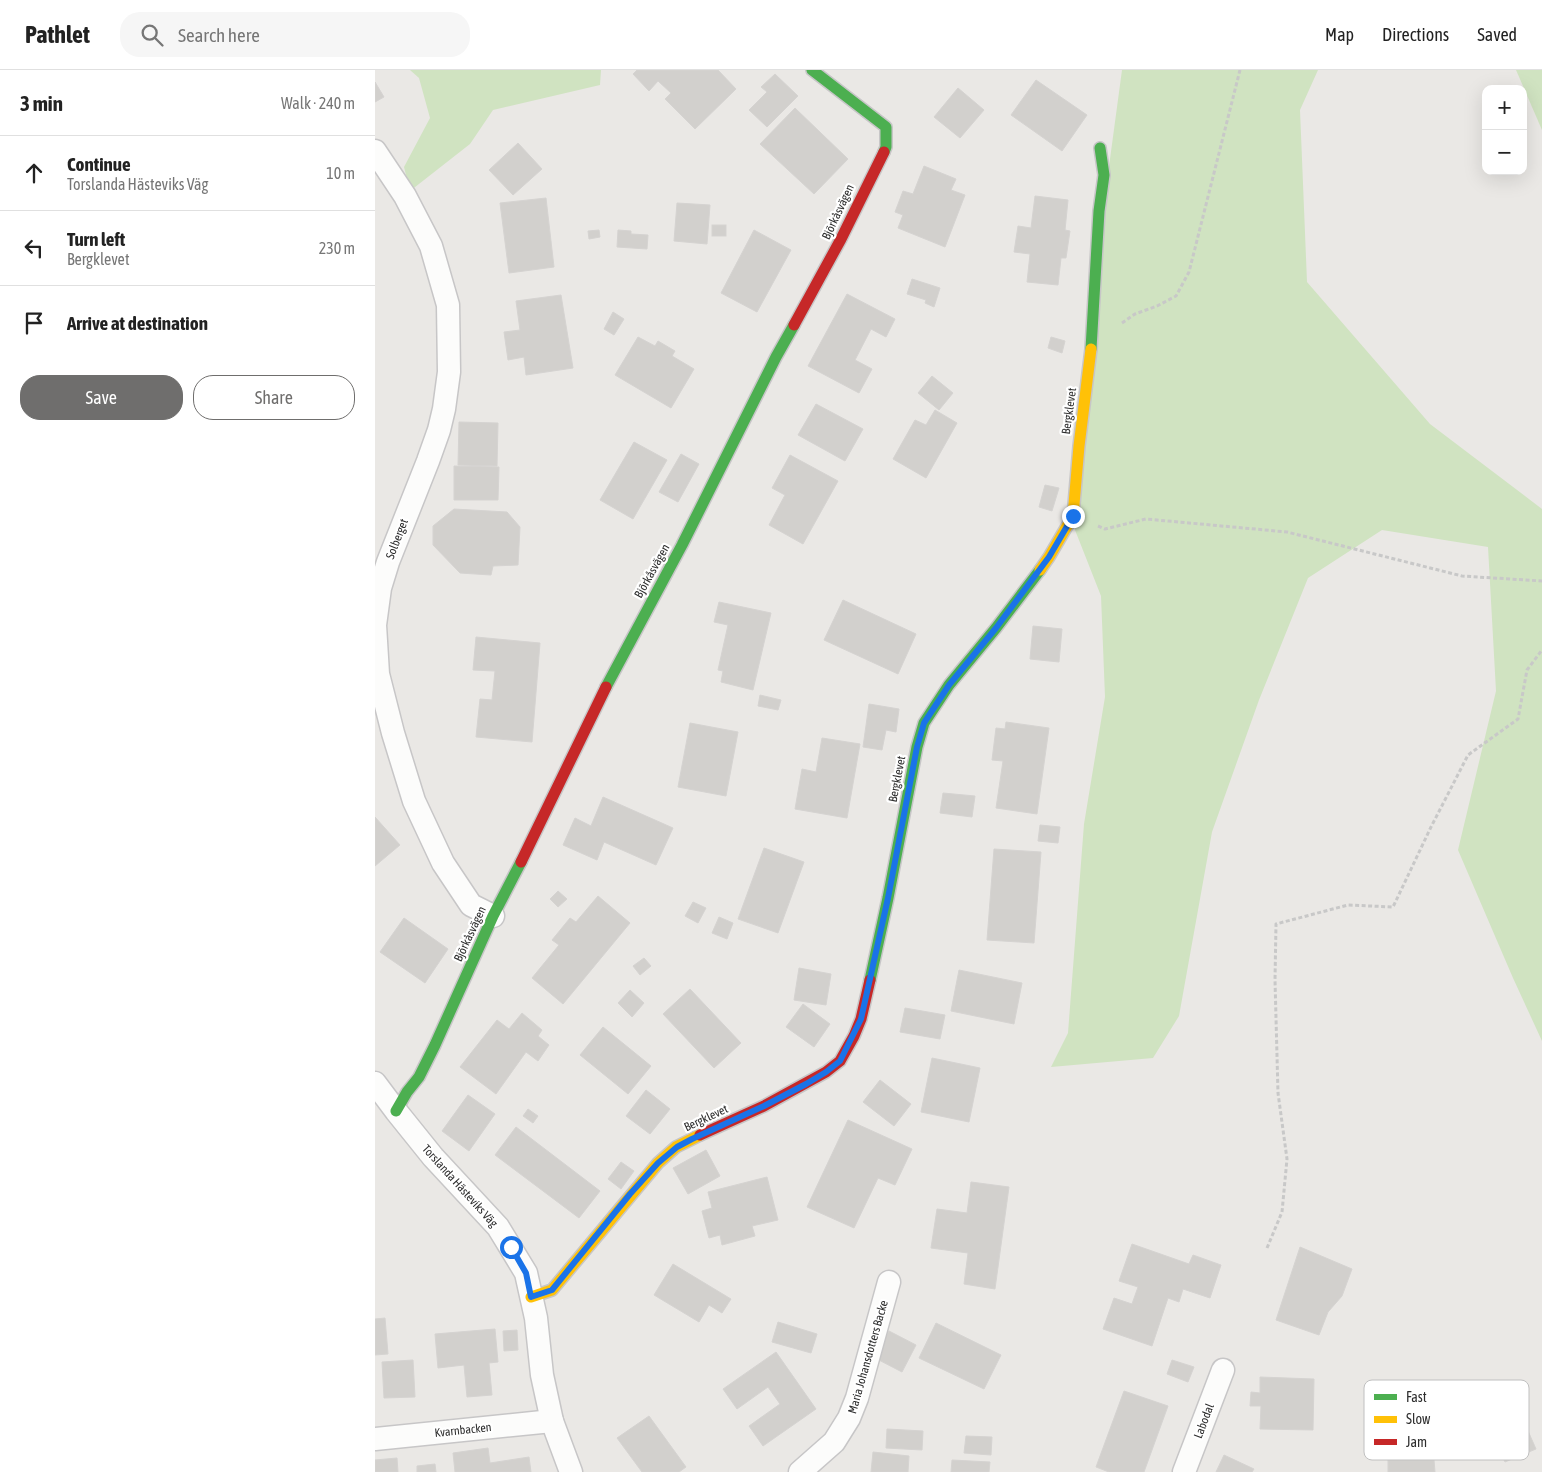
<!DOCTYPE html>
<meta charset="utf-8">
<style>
body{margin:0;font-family:"Asap Condensed",sans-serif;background:#f6f6f6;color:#222}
.controls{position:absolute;right:15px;top:15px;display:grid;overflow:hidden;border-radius:10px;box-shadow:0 5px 20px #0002}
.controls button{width:45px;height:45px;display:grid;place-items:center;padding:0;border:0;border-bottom:1px solid #e0e0e0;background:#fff;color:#222;font:25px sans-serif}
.stop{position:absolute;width:15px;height:15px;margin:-11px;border:4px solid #1a73e8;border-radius:50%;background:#fff}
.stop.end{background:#1a73e8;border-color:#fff;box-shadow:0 1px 5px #0008}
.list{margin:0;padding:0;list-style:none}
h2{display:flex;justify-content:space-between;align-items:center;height:65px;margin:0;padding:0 20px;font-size:21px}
h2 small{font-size:16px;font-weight:400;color:#767676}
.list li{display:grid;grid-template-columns:32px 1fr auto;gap:15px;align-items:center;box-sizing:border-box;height:75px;padding:0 20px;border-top:1px solid #e0e0e0}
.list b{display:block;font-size:19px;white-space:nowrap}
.list p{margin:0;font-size:16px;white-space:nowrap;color:#767676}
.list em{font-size:16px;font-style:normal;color:#767676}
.actions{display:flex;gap:10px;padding:15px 20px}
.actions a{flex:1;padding:11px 0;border:1px solid #6f6e6d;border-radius:20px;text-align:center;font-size:18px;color:#6f6e6d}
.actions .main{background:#6f6e6d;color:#fff}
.icon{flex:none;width:28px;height:28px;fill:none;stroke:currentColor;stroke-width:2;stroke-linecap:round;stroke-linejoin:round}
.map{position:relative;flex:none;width:1167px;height:1402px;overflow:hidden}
header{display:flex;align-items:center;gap:30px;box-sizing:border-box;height:70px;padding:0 25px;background:#fff;border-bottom:1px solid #e0e0e0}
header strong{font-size:24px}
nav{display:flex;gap:28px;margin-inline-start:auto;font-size:18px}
.search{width:350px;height:45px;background:#f6f6f6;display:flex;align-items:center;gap:12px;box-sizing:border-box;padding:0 18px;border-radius:20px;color:#767676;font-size:19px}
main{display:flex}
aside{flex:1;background:#fff}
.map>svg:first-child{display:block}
.green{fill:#d0e3c1}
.building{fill:#d2d0cd;stroke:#d5d3d1}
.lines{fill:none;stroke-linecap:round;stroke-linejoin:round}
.street-casing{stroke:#c7c6c7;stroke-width:25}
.fast-casing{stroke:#c7c6c7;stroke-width:14}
.slow-casing{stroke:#c7c6c7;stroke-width:14}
.jam-casing{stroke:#c7c6c7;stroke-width:14}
.path{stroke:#c8c8c8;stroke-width:3;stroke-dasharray:4 2.5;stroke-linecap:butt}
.street{stroke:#fcfcfb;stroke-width:22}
.fast{stroke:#4caf50;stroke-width:11}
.slow{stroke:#ffc107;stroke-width:11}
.jam{stroke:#c62828;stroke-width:11}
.route{stroke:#1a73e8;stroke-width:6}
.labels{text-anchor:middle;stroke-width:4.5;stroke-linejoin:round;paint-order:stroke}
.street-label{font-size:12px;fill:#2d2d2d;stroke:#fff}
.key{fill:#fff;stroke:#c0c0c0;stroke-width:1}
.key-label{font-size:14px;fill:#2d2d2d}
</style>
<header>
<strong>Pathlet</strong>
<div class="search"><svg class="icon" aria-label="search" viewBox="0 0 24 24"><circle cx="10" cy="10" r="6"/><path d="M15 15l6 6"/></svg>Search here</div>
<nav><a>Map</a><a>Directions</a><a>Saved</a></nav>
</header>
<main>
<aside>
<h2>3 min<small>Walk · 240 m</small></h2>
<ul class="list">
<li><svg class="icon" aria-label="ahead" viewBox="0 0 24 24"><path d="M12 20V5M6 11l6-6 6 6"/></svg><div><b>Continue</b><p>Torslanda Hästeviks Väg</p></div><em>10 m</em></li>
<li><svg class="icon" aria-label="left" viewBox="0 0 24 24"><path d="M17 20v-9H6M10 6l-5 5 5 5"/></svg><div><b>Turn left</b><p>Bergklevet</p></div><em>230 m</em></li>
<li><svg class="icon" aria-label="arrive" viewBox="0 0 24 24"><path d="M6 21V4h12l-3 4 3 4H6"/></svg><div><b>Arrive at destination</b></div></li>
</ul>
<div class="actions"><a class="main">Save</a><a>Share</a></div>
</aside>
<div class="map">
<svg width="1167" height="1402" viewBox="0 0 1167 1402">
<rect width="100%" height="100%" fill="#eae8e5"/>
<!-- green -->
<g class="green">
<polygon points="35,0 226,0 225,15 118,40 95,74 35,121 29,97 55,48 44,8"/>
<polygon points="747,0 943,0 925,40 932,212 1055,354 1167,439 1167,971 1138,908 1083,780 1121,621 1113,477 1007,460 933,508 884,630 837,762 804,946 778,988 676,997 693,963 709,754 730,627 726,526 700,460 730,126"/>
<polygon points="1141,0 1167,0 1167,60"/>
</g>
<!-- building -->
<g class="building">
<polygon points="262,0 343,0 361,19 320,59 290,29 296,23 283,11 274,21 258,4"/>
<polygon points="400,4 423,26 392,57 374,40 392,22 386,17"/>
<polygon points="661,10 712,45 687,81 636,45"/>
<polygon points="0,12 9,27 0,32"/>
<polygon points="583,18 609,40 585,68 559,47"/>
<polygon points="420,38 473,89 439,124 385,74"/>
<polygon points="143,73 167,99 138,125 114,100"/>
<polygon points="549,96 581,109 576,120 590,125 570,177 523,158 528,145 520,142 528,121 538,124"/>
<polygon points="660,126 693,130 690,160 695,161 691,188 686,188 683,215 652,212 655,184 639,182 643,156 656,158"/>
<polygon points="171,128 179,197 134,203 125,133"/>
<polygon points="302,133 335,135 332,174 299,171"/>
<rect x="337" y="155" width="14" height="11"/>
<polygon points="224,160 225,167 214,169 213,161"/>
<polygon points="243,160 256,161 256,164 273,165 272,179 242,177"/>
<polygon points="379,160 416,180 382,242 346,223"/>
<polygon points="537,209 565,218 559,237 550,233 551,230 532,224"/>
<polygon points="472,224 520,249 511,267 496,259 480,290 497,299 484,323 433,296"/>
<polygon points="186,225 198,298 151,305 149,287 133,290 129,262 145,260 141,231"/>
<polygon points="238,242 249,249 239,265 229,259"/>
<polygon points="263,267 280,276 283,271 300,281 297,286 319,299 296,338 240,305"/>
<polygon points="676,267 690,271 687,283 673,278"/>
<polygon points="557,306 578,323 564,340 543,323"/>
<polygon points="441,334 488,359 470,391 423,365"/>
<polygon points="560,340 582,353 551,408 518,389 540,350 551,355"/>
<polygon points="84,352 123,353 122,396 83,395"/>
<polygon points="259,372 292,390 258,449 225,430"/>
<polygon points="306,384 324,394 303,432 284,422"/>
<polygon points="415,385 463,411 428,474 394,455 410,425 397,418"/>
<polygon points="79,396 124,397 123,430 79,430"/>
<polygon points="670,415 684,418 677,441 664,437"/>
<polygon points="79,439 132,442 145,457 143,495 118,496 116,505 85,503 58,475 58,456"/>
<polygon points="468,530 541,564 523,604 449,570"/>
<polygon points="344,532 396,543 378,620 346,612 348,601 343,600 353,555 339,552"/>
<polygon points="658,556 687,559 684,592 655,589"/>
<polygon points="101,567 165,573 157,672 101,667 105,629 117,630 120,601 98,600"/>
<polygon points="385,625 406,630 403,640 383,636"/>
<polygon points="494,634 524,639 521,662 511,660 507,680 488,677"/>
<polygon points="631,652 674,658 662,744 621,738 628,691 617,690 621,658 630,659"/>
<polygon points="315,653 363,662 351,726 303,717"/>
<polygon points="447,668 485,674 472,748 420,739 427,699 441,702"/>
<polygon points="568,723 600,726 597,747 565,743"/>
<polygon points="228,727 298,758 281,795 229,772 222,790 188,775 200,748 216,756"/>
<polygon points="0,747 25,775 0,796"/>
<polygon points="665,755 685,757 683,773 663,771"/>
<polygon points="389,778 429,792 403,863 363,849"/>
<polygon points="619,779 666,782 659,873 612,870"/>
<polygon points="183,821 192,829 183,837 175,829"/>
<polygon points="223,826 255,853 188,934 157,908 184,875 177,870 195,848 201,852"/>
<polygon points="318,832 331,838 323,853 310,846"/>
<polygon points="344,847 358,853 352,869 337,863"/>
<polygon points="29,848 73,879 50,913 5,882"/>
<polygon points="269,888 276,896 265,905 258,896"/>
<polygon points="424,898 456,904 451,935 419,930"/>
<polygon points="584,900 647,913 639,954 576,941"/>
<polygon points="315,919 366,973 339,998 288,944"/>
<polygon points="255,920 269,933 257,947 243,933"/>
<polygon points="428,934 455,954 439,977 411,957"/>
<polygon points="530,938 570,945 565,969 525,962"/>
<polygon points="147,943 167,960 163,966 174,975 163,991 151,982 121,1024 85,997 122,950 134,959"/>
<polygon points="228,957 276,996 253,1024 205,985"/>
<polygon points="557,988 605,998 594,1052 546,1042"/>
<polygon points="505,1010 536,1034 519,1056 488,1032"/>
<polygon points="271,1020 295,1039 275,1064 251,1046"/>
<polygon points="93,1025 120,1044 94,1081 67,1061"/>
<polygon points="153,1039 163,1046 158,1053 148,1046"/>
<polygon points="473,1050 537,1079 520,1115 503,1108 479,1158 432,1137"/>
<polygon points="141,1057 225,1121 204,1148 120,1085"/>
<polygon points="331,1080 345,1106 313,1124 298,1098"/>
<polygon points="246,1092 259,1101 246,1119 233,1109"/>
<polygon points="392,1107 403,1150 377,1156 380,1166 347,1175 345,1165 334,1168 327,1141 337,1138 333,1122"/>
<polygon points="596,1112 634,1117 620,1219 589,1214 593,1183 556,1178 562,1139 592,1143"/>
<polygon points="757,1174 814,1194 818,1185 846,1195 835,1228 808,1219 804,1232 793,1228 777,1276 728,1259 739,1228 757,1234 763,1217 744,1211"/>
<polygon points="925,1177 977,1199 967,1226 953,1242 944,1265 901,1250"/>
<polygon points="298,1194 356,1229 347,1243 334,1235 324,1252 279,1225"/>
<polygon points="10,1248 13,1284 0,1285 0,1249"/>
<polygon points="403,1252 442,1264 436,1283 397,1272"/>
<polygon points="561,1253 626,1285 609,1319 544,1288"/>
<polygon points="120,1259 123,1292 114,1293 117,1325 92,1327 89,1295 63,1298 60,1264"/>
<polygon points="142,1260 143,1280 129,1281 128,1261"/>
<polygon points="514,1261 541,1275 527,1302 500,1288"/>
<polygon points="401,1282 441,1339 388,1376 374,1356 405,1334 393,1317 362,1339 348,1319"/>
<polygon points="38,1290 40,1327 9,1328 7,1292"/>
<polygon points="797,1290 819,1297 813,1312 792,1304"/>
<polygon points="885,1307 939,1309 938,1360 885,1359 886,1336 875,1336 876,1322 885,1323"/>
<polygon points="749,1321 793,1336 769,1402 734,1402 721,1397"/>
<polygon points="1138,1327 1161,1379 1130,1392 1119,1369 1114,1371 1102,1343"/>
<polygon points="274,1346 311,1397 304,1402 267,1402 242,1368"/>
<polygon points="512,1359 548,1361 547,1380 511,1378"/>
<polygon points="591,1366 617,1367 616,1385 589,1383"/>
<polygon points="113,1378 115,1393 154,1387 156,1402 80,1402 78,1383"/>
<polygon points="498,1382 534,1386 533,1402 496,1402"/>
<polygon points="849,1385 879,1399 877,1402 841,1402"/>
<polygon points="22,1388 23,1402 0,1402 0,1390"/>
<polygon points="577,1390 615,1392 614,1402 576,1402"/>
<polygon points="1013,1390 1059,1390 1060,1402 1013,1402"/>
<polygon points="60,1394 61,1402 42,1402 42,1396"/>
</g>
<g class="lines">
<defs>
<g id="street">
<polyline points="0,81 30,126 56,176 73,235 74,302 69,339 64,360 53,391 13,492 5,518 0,555 3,604 18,663 39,731 68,793 96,835 118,846"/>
<polyline points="0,1013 21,1041 58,1087 123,1157 151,1203 161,1248 167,1305 177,1351 196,1402"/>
<polyline points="0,1369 177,1351"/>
<polyline points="425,1402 459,1372 474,1348 482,1328 514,1212"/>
<polyline points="809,1402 848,1300"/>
</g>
<g id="fast">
<polyline points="437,0 511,57 511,77 509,82"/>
<polyline points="716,279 724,141 729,105 725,78"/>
<polyline points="231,617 307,475 401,287 419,255"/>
<polyline points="495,910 513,828 542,677 549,653 574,615 621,558 665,500"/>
<polyline points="21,1041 32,1022 44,1007 60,975 118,846 146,792"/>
</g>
<g id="slow">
<polyline points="665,500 674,487 698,446 704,376 716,279"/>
<polyline points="156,1227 177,1220 283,1093 301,1077 325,1065"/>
</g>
<g id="jam">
<polyline points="419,255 466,169 509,82"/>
<polyline points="146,792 231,617"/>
<polyline points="325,1065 389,1036 451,1002 465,991 479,966 486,949 495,910"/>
</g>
</defs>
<!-- street casing -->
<use href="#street" class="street-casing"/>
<!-- fast casing -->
<use href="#fast" class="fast-casing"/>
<!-- slow casing -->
<use href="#slow" class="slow-casing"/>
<!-- jam casing -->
<use href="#jam" class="jam-casing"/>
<!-- path -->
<g class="path">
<polyline points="747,253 760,244 782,236 801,226 814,202 865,0"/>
<polyline points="723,456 730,459 771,449 912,462 1087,506 1167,511"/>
<polyline points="892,1178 907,1142 912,1089 903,1023 900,910 901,854 973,835 1018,837 1056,757 1093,685 1143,649 1152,600 1167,580"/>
</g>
<!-- street -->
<use href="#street" class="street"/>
<!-- fast -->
<use href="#fast" class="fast"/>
<!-- slow -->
<use href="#slow" class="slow"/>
<!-- jam -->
<use href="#jam" class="jam"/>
</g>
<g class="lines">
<!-- route -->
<polyline class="route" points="136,1177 151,1203 156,1227 177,1220 255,1124 283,1093 302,1077 317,1069 389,1036 431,1014 451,1002 465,991 486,949 513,828 542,677 549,653 574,615 621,558 674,487 698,446"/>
</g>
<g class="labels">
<!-- street labels -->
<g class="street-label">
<text transform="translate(463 142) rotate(-65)" y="4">Björkåsvägen</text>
<text transform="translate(694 341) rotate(-82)" y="4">Bergklevet</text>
<text transform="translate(22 469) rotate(-69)" y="4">Solberget</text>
<text transform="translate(277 501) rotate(-61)" y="4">Björkåsvägen</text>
<text transform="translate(522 709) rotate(-79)" y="4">Bergklevet</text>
<text transform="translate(95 864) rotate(-65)" y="4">Björkåsvägen</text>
<text transform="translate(331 1048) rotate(-25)" y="4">Bergklevet</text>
<text transform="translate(85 1116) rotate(48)" y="4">Torslanda Hästeviks Väg</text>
<text transform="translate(493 1287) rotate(-74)" y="4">Maria Johansdotters Backe</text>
<text transform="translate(829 1351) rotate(-69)" y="4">Labodal</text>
<text transform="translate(88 1360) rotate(-6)" y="4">Kvarnbacken</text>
</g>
</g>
<!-- legend -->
<rect x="989" y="1310" width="165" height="80" rx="8" class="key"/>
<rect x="999" y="1324" width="23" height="6" fill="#4caf50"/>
<rect x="999" y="1346" width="23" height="7" fill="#ffc107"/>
<rect x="999" y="1369" width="23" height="6" fill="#c62828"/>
<g class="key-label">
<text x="1031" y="1332">Fast</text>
<text x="1031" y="1354">Slow</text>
<text x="1031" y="1377">Jam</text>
</g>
</svg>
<div class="controls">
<button>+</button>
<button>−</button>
</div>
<div class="stop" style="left:136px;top:1177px"></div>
<div class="stop end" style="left:698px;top:446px"></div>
</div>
</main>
